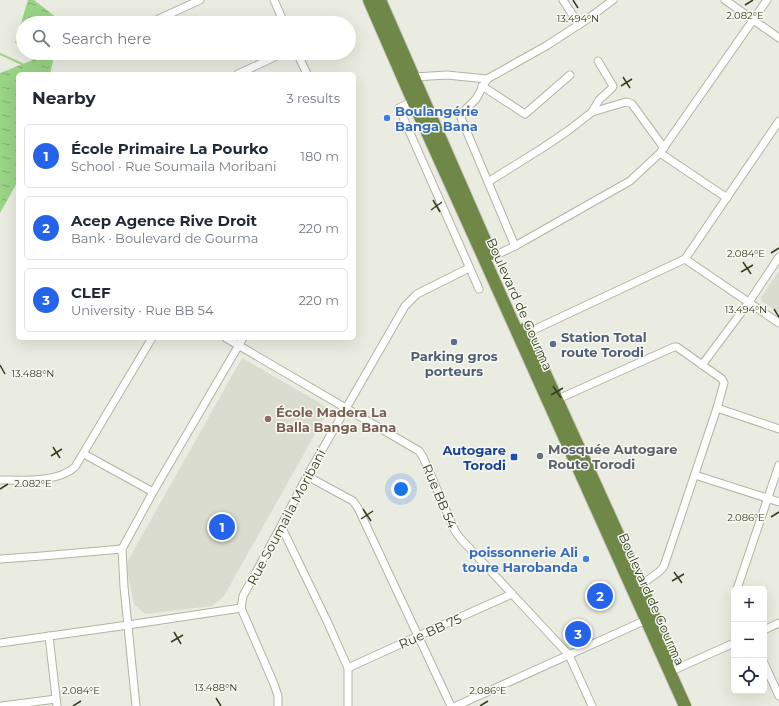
<!DOCTYPE html>
<meta charset="utf-8">
<style>
body{margin:0;font-family:Montserrat,sans-serif;background:#f2f2f3;color:#1f2937}
.controls{position:absolute;right:12px;bottom:12px;display:grid;overflow:hidden;border-radius:6px;box-shadow:0 4px 16px #0002}
.controls button{width:36px;height:36px;display:grid;place-items:center;padding:0;border:0;border-bottom:1px solid #e0e1e3;background:#fff;color:#1f2937;font:20px sans-serif}
.you{position:absolute;left:401px;top:489px;width:14px;height:14px;margin:-10px;border:3px solid #fff;border-radius:50%;background:#1a73e8;box-shadow:0 0 0 6px #1a73e833}
.badge{display:grid;place-items:center;width:26px;height:26px;border-radius:50%;background:#2563eb;color:#fff;font-size:13px;font-weight:700}
.pin{position:absolute;translate:-50% -50%;border:2px solid #fff;box-shadow:0 1px 4px #0006}
.list{margin:0;padding:0;list-style:none}
h2{display:flex;justify-content:space-between;align-items:center;height:52px;margin:0;padding:0 16px;font-size:17px}
h2 small{font-size:13px;font-weight:400;color:#747a83}
.list li{display:grid;grid-template-columns:26px 1fr auto;gap:12px;align-items:center;box-sizing:border-box;height:64px;margin:0 8px 8px;padding:0 8px;border:1px solid #e0e1e3;border-radius:6px}
.list b{display:block;font-size:15px;white-space:nowrap}
.list p{margin:0;font-size:13px;white-space:nowrap;color:#747a83}
.list em{font-size:13px;font-style:normal;color:#747a83}
.icon{flex:none;width:22px;height:22px;fill:none;stroke:currentColor;stroke-width:2;stroke-linecap:round;stroke-linejoin:round}
.map{position:relative;flex:none;width:779px;height:706px;overflow:hidden}
.search{position:absolute;background:#fff;box-shadow:0 4px 16px #0002;left:16px;top:16px;width:340px;height:44px;display:flex;align-items:center;gap:10px;box-sizing:border-box;padding:0 14px;border-radius:22px;color:#747a83;font-size:15px}
.panel{position:absolute;background:#fff;box-shadow:0 4px 16px #0002;left:16px;top:72px;width:340px;height:268px;border-radius:6px}
.map>svg:first-child{display:block}
.built{fill:#dadccf}
.water{fill:url(#water-ripples)}
.lines{fill:none;stroke-linecap:round;stroke-linejoin:round}
.stream{stroke:#9ad486;stroke-width:2}
.minor-casing{stroke:#b0b4a3;stroke-width:9}
.trunk-casing{stroke:#c6c9c1;stroke-width:14}
.minor{stroke:#fff;stroke-width:7}
.trunk{stroke:#708847;stroke-width:12}
.ticks{fill:none;stroke:#343e20;stroke-width:1.5}
.shop-dot{fill:#3f7fe0;stroke:#f8f9f2;stroke-width:1.5}
.service-dot{fill:#5c6f8a;stroke:#f8f9f2;stroke-width:1.5}
.education-dot{fill:#8d6e63;stroke:#f8f9f2;stroke-width:1.5}
.worship-dot{fill:#6b7280;stroke:#f8f9f2;stroke-width:1.5}
.transit-dot{fill:#1a4fb4;stroke:#f8f9f2;stroke-width:1.5}
.labels{text-anchor:middle;stroke-width:3;stroke-linejoin:round;paint-order:stroke}
.shop-label{font-size:13px;font-weight:bold;fill:#366cbe;stroke:#f8f9f2;text-anchor:start}
.street-label{font-size:13px;fill:#343e20;stroke:#f8f9f2}
.service-label{font-size:13px;font-weight:bold;fill:#4e5e75;stroke:#f8f9f2;text-anchor:start}
.education-label{font-size:13px;font-weight:bold;fill:#785e54;stroke:#f8f9f2;text-anchor:start}
.worship-label{font-size:13px;font-weight:bold;fill:#5b616d;stroke:#f8f9f2;text-anchor:start}
.transit-label{font-size:13px;font-weight:bold;fill:#164399;stroke:#f8f9f2;text-anchor:end}
.ticks-label{font-size:10px;text-anchor:middle;fill:#343e20;stroke:#f8f9f2;stroke-width:3;stroke-linejoin:round;paint-order:stroke}
</style>
<div class="map">
<svg width="779" height="706" viewBox="0 0 779 706">
<defs>
<pattern id="water-ripples" width="26" height="14" patternUnits="userSpaceOnUse"><rect width="26" height="14" fill="#9ad486"/><path d="M2 4q2-2 4 0t4 0M15 11q2-2 4 0t4 0" fill="none" stroke="#7ead6d"/></pattern>
</defs>
<rect width="100%" height="100%" fill="#ebece1"/>
<!-- built -->
<g class="built">
<polygon points="779,271 779,313 762,301 761,297"/>
<polygon points="242,358 325,406 328,411 224,596 212,606 145,614 134,604 126,564"/>
</g>
<!-- water -->
<g class="water">
<polygon points="28,0 34,0 61,21 61,23 23,23 23,45 15,43"/>
<polygon points="30,53 55,53 50,74 18,74 18,181 0,213 0,73 33,60"/>
</g>
<g class="lines">
<!-- stream -->
<polyline class="stream" points="0,54 22,64"/>
<defs>
<g id="minor">
<polyline points="274,0 284,23"/>
<polyline points="563,0 579,25"/>
<polyline points="725,0 779,38"/>
<polyline points="150,23 200,0"/>
<polyline points="297,53 307,74"/>
<polyline points="238,74 283,53"/>
<polyline points="414,77 447,75 487,79"/>
<polyline points="482,86 525,114 570,75"/>
<polyline points="413,101 399,108 479,289"/>
<polyline points="592,112 599,100 612,88 613,86 598,61"/>
<polyline points="660,153 727,198"/>
<polyline points="488,182 544,147 569,130 592,112 626,102 630,103 632,104 664,148"/>
<polyline points="515,246 461,118 461,115 463,112 476,99 487,79 546,46 586,20 613,0"/>
<polyline points="492,257 515,246 630,181 660,153 767,0"/>
<polyline points="685,259 779,323"/>
<polyline points="527,333 685,259 779,121"/>
<polyline points="226,338 419,451 423,457 455,531 460,538 569,655 592,706"/>
<polyline points="702,365 749,302 779,257"/>
<polyline points="558,399 674,347 677,347 722,379 724,383 717,408 664,566 660,571 641,585"/>
<polyline points="717,408 779,429"/>
<polyline points="84,454 153,492"/>
<polyline points="695,475 779,502"/>
<polyline points="307,476 353,501 358,508 451,706"/>
<path d="M0,480C23,480 57,483 75,467L152,338"/>
<polyline points="281,526 327,621 348,668 348,706"/>
<polyline points="0,559 42,556 122,549"/>
<polyline points="737,589 779,465"/>
<polyline points="241,608 243,596 281,526 307,476 405,306 417,294 469,268"/>
<polyline points="241,608 274,684 278,696 278,706"/>
<polyline points="764,630 779,623"/>
<polyline points="49,636 57,706"/>
<polyline points="0,643 128,625 241,608"/>
<polyline points="764,663 779,696"/>
<polyline points="348,668 418,636 512,594"/>
<polyline points="676,669 734,643"/>
<polyline points="2,706 56,699"/>
<polyline points="136,706 124,587 122,549 153,492 243,338"/>
<polyline points="456,706 646,620"/>
</g>
<g id="trunk">
<polyline points="369,0 413,101 492,276 685,706"/>
<polyline points="380,0 491,254"/>
<polyline points="525,329 641,585 671,657"/>
</g>
</defs>
<!-- minor casing -->
<use href="#minor" class="minor-casing"/>
<!-- trunk casing -->
<use href="#trunk" class="trunk-casing"/>
<!-- minor -->
<use href="#minor" class="minor"/>
<!-- trunk -->
<use href="#trunk" class="trunk"/>
</g>
<!-- ticks -->
<path class="ticks" d="M573,0L578,8M745,5L753,0M623,77L630,88M621,86L632,79M433,200L440,212M431,210L442,202M771,253L779,248M743,262L751,274M741,272L753,265M774,309L779,317M0,365L5,374M553,386L561,398M551,395L563,388M53,447L60,458M51,456L62,449M0,489L8,484M363,509L371,521M771,517L779,512M361,519L373,511M674,572L682,583M672,581L684,574M174,632L181,644M171,642L183,635M216,698L221,706M73,706L81,701M480,706L488,701"/>
<!-- markers -->
<g class="shop-dot">
<circle cx="387" cy="118" r="4"/>
<circle cx="586" cy="559" r="4"/>
</g>
<g class="service-dot">
<circle cx="454" cy="342" r="4"/>
<circle cx="553" cy="344" r="4"/>
</g>
<circle class="education-dot" cx="268" cy="419" r="4"/>
<circle class="worship-dot" cx="540" cy="456" r="4"/>
<rect class="transit-dot" x="510" y="453" width="8" height="8" rx="2"/>
<g class="labels">
<!-- shop labels -->
<g class="shop-label">
<text x="395" y="116">Boulangérie<tspan x="395" dy="15">Banga Bana</tspan></text>
<text x="578" y="557" text-anchor="end">poissonnerie Ali<tspan x="578" dy="15">toure Harobanda</tspan></text>
</g>
<!-- street labels -->
<g class="street-label">
<text transform="translate(520 304) rotate(66)" y="5">Boulevard de Gourma</text>
<text transform="translate(440 496) rotate(67)" y="5">Rue BB 54</text>
<text transform="translate(286 517) rotate(-62)" y="5">Rue Soumaila Moribani</text>
<text transform="translate(652 599) rotate(66)" y="5">Boulevard de Gourma</text>
<text transform="translate(430 631) rotate(-24)" y="5">Rue BB 75</text>
</g>
<!-- service labels -->
<g class="service-label">
<text x="561" y="342">Station Total<tspan x="561" dy="15">route Torodi</tspan></text>
<text x="454" y="361" text-anchor="middle">Parking gros<tspan x="454" dy="15">porteurs</tspan></text>
</g>
<!-- education labels -->
<g class="education-label">
<text x="276" y="417">École Madera La<tspan x="276" dy="15">Balla Banga Bana</tspan></text>
</g>
<!-- worship labels -->
<g class="worship-label">
<text x="548" y="454">Mosquée Autogare<tspan x="548" dy="15">Route Torodi</tspan></text>
</g>
<!-- transit labels -->
<g class="transit-label">
<text x="506" y="455">Autogare<tspan x="506" dy="15">Torodi</tspan></text>
</g>
</g>
<g class="ticks-label">
<text x="745" y="19">2.082°E</text>
<text x="578" y="22">13.494°N</text>
<text x="746" y="257">2.084°E</text>
<text x="746" y="313">13.494°N</text>
<text x="33" y="377">13.488°N</text>
<text x="33" y="487">2.082°E</text>
<text x="746" y="521">2.086°E</text>
<text x="216" y="691">13.488°N</text>
<text x="81" y="694">2.084°E</text>
<text x="488" y="694">2.086°E</text>
</g>
</svg>
<div class="controls">
<button>+</button>
<button>−</button>
<button><svg class="icon" aria-label="locate" viewBox="0 0 24 24"><circle cx="12" cy="12" r="6"/><path d="M12 2v4M12 18v4M2 12h4M18 12h4"/></svg></button>
</div>
<div class="you"></div>
<div class="pin badge" style="left:222px;top:527px">1</div>
<div class="pin badge" style="left:600px;top:596px">2</div>
<div class="pin badge" style="left:578px;top:634px">3</div>
<div class="search"><svg class="icon" aria-label="search" viewBox="0 0 24 24"><circle cx="10" cy="10" r="6"/><path d="M15 15l6 6"/></svg>Search here</div>
<section class="panel">
<h2>Nearby<small>3 results</small></h2>
<ul class="list">
<li><span class="badge">1</span><div><b>École Primaire La Pourko</b><p>School · Rue Soumaila Moribani</p></div><em>180 m</em></li>
<li><span class="badge">2</span><div><b>Acep Agence Rive Droit</b><p>Bank · Boulevard de Gourma</p></div><em>220 m</em></li>
<li><span class="badge">3</span><div><b>CLEF</b><p>University · Rue BB 54</p></div><em>220 m</em></li>
</ul>
</section>
</div>
